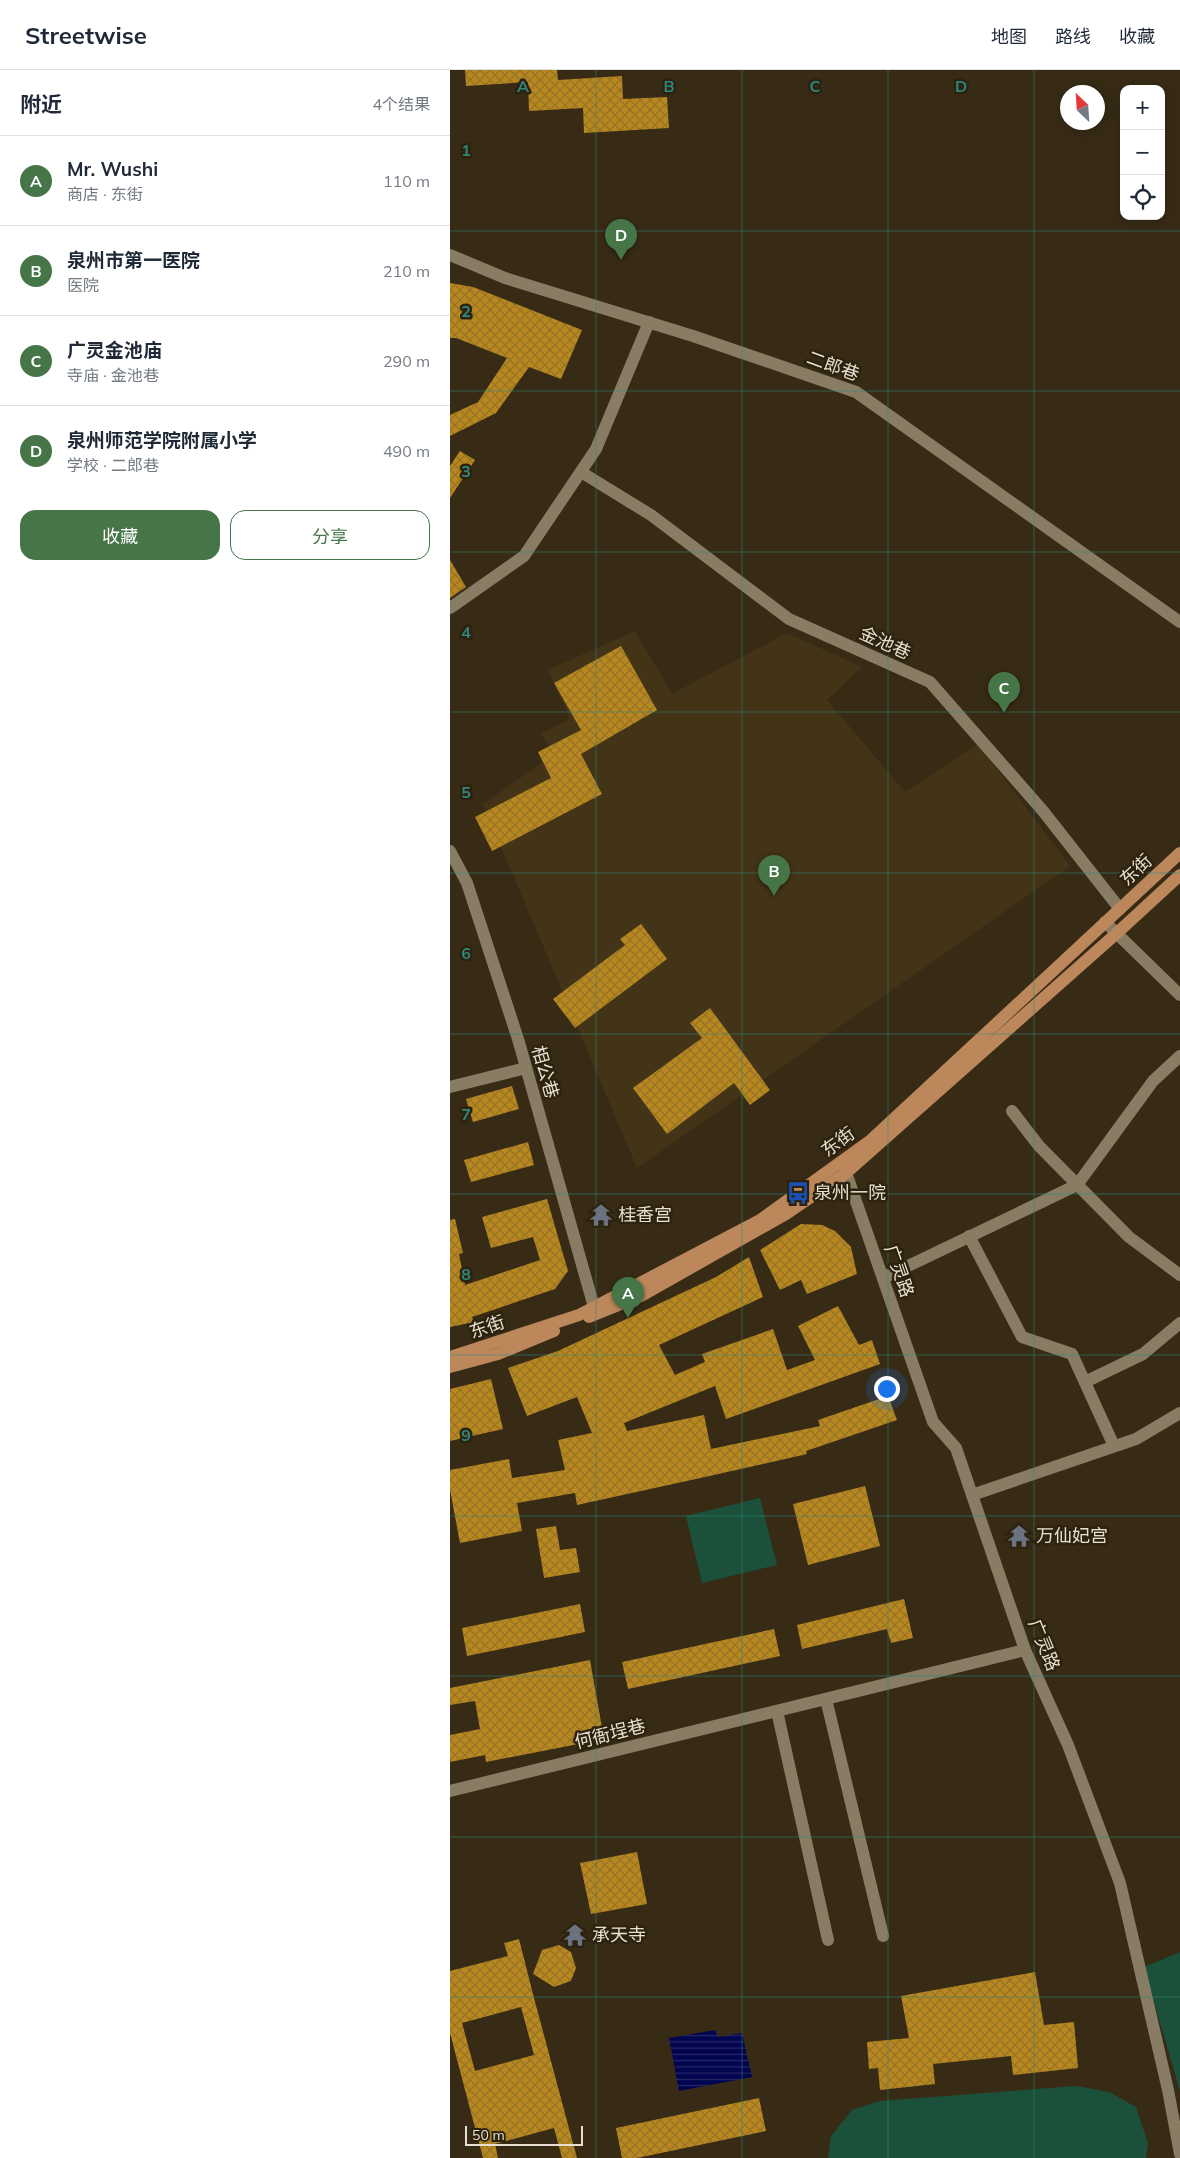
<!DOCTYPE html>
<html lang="zh">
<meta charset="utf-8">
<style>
body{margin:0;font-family:Mulish,"Noto Sans SC",sans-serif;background:#f6f6f7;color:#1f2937}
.controls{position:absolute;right:15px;top:15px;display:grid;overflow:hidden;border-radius:10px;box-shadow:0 2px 12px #0003}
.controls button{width:45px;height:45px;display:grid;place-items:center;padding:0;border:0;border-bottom:1px solid #e0e1e3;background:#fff;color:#1f2937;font:25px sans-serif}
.compass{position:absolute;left:610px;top:15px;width:45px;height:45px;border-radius:50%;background:#fff;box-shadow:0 2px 12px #0003;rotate:335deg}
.scale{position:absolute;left:15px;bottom:12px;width:118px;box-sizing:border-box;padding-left:5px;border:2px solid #e6dfd2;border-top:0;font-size:14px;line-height:18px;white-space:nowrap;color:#e6dfd2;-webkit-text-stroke:4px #2d220d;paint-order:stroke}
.you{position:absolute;left:436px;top:1318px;width:18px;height:18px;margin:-12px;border:4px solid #fff;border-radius:50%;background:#1a73e8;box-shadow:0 0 0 8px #1a73e833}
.badge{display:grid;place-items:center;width:32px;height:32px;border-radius:50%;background:#467547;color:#fff;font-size:16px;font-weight:700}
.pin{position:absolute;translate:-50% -41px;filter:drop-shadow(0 1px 2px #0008)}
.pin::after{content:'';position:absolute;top:26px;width:18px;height:15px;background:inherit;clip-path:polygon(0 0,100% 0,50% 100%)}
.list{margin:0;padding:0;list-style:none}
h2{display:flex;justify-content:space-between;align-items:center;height:65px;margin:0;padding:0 20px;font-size:21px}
h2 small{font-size:16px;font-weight:400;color:#747a83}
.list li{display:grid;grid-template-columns:32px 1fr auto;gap:15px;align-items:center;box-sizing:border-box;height:90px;padding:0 20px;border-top:1px solid #e0e1e3}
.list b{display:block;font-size:19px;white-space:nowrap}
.list p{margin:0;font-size:16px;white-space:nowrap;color:#747a83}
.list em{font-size:16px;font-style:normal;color:#747a83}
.actions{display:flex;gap:10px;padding:15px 20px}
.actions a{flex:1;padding:11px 0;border:1px solid #467547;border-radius:15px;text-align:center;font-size:18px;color:#467547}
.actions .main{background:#467547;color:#fff}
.icon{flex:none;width:28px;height:28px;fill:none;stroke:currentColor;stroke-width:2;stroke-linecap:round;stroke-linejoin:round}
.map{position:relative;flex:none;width:730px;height:2088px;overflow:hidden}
header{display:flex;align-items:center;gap:30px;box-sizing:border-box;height:70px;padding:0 25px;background:#fff;border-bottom:1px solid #e0e1e3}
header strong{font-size:24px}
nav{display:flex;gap:28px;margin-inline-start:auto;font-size:18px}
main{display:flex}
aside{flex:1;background:#fff}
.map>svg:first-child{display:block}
.built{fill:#433418}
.park{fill:#1b513b}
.water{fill:url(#water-rules)}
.building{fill:url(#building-cross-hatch);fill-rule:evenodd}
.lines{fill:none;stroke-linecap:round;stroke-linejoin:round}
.minor{stroke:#897c65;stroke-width:12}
.major{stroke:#bc875b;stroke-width:12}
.grid{fill:none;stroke:#2f867d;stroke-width:1;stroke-opacity:0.55}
.labels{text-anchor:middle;stroke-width:5;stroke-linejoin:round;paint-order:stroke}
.street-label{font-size:18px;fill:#e6dfd2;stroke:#2d220d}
.poi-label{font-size:18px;fill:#e6dfd2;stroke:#2d220d;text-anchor:start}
.grid-label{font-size:16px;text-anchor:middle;font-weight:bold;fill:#2f867d;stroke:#2d220d;stroke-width:5;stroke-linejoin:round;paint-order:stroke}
</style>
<header>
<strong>Streetwise</strong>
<nav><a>地图</a><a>路线</a><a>收藏</a></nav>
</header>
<main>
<aside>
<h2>附近<small>4个结果</small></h2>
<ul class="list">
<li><span class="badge">A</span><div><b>Mr. Wushi</b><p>商店 · 东街</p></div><em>110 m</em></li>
<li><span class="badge">B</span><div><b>泉州市第一医院</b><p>医院</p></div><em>210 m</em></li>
<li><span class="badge">C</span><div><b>广灵金池庙</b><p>寺庙 · 金池巷</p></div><em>290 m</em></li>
<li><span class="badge">D</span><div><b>泉州师范学院附属小学</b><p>学校 · 二郎巷</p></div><em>490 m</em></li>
</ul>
<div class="actions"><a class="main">收藏</a><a>分享</a></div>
</aside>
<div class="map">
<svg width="730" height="2088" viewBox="0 0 730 2088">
<defs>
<pattern id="water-rules" width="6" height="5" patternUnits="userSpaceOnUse" patternTransform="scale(1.25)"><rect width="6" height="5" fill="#01044e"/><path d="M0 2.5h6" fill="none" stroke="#262867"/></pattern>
<pattern id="building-cross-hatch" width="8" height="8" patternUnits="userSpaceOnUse" patternTransform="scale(1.25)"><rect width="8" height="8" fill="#b8881e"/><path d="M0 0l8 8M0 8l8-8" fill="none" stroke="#967328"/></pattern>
</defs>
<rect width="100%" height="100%" fill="#372b16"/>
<!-- built -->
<polygon class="built" points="185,561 222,624 337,563 412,597 377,630 455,722 528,674 620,796 187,1098 33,734 103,685 91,663 120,649 98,600"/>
<!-- park -->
<g class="park">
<polygon points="310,1428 327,1495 252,1513 236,1446"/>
<polygon points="730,1882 730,2021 694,1897"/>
<polygon points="626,2016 659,2022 686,2037 698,2073 696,2088 378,2088 381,2066 402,2040 430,2031"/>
</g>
<!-- water -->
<polygon class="water" points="265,1960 268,1967 292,1963 302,2007 229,2021 219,1968"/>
<!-- building -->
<g class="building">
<polygon points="15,0 107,0 108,10 172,6 173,29 217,27 219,58 134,63 133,38 79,41 78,12 16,16"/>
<polygon points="0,213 23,217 132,260 111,309 79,297 46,343 0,366 0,345 28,332 57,288 6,268 0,268"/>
<polygon points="10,381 25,390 0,428 0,396"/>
<polygon points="0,490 16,517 0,528"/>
<polygon points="171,576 207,640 131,684 152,724 42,781 25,747 101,708 88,682 131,660 104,613"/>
<polygon points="191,854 217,889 125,958 103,929 175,875 170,869"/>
<polygon points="260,938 320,1020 300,1035 284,1013 217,1064 183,1018 252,968 240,953"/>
<polygon points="62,1016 69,1039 23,1052 16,1029"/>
<polygon points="78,1072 84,1095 21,1112 14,1090"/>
<polygon points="97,1129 118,1201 105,1219 22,1247 24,1252 0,1257 0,1150 5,1149 13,1183 9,1184 15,1215 90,1190 83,1167 41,1178 32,1147"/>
<polygon points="351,1154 372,1155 385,1161 401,1177 407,1204 357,1224 351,1210 330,1220 310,1180"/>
<polygon points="299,1187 313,1227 209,1275 225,1305 255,1292 252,1284 323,1259 337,1300 365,1290 348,1256 388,1236 409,1275 422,1270 430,1294 276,1349 265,1316 174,1353 177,1361 254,1345 261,1379 370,1356 368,1350 438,1326 447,1350 356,1381 357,1384 255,1407 127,1435 125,1423 67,1433 72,1461 10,1473 0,1420 0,1400 59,1389 62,1408 115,1400 108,1370 142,1363 127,1327 77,1346 58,1298 108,1281 266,1207"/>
<polygon points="41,1309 53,1359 0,1371 0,1319"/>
<polygon points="415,1416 430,1476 358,1495 343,1434"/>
<polygon points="106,1456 110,1480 126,1478 130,1502 94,1508 86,1459"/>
<polygon points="454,1529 463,1568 441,1573 437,1559 352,1579 347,1555"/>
<polygon points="130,1534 135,1562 17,1586 12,1558"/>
<polygon points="324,1559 330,1586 178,1619 172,1592"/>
<polygon points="140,1590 154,1669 36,1692 35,1685 0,1692 0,1665 30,1659 25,1631 0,1635 0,1618"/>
<polygon points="187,1782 197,1834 141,1844 130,1793"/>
<path d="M69,1869L84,1928L127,2088H112L104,2058L45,2074L48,2088H33L0,1963V1901L58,1886L54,1873ZM71,1937L84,1985L25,2001L12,1953Z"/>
<polygon points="109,1875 121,1882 126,1898 121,1911 104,1917 83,1904 92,1880"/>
<polygon points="585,1902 594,1955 624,1952 628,1998 563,2005 561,1986 483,1994 485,2014 430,2020 428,1998 419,1999 417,1972 459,1968 451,1926"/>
<polygon points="309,2028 316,2061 187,2088 172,2088 166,2058"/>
</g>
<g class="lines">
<!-- minor -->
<g class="minor">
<polyline points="0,185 55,208 243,266 406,322 730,552"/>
<polyline points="131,402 201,445 339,549 480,612 593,741 670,839"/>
<polyline points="0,538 74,486 146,379 199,252"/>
<polyline points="0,781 17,813 68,969 144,1237"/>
<polyline points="655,852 730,925"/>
<polyline points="0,1017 76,998"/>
<polyline points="562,1041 589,1076 679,1167 730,1205"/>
<polyline points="393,1094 483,1352 506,1378 575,1580 618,1675 670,1813 718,2020 730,2084"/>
<polyline points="519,1166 572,1267 622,1284 664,1376"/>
<polyline points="433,1208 627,1115 703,1011 730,986"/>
<polyline points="635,1312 693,1284 730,1253"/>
<polyline points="522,1425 686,1369 730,1343"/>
<polyline points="376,1629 433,1866"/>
<polyline points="327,1641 378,1870"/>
<polyline points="0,1721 575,1580"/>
</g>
<!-- major -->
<g class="major">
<polyline points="139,1247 191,1226 336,1144 396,1103 667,863 730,805"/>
<polyline points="0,1287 129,1245 310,1150 421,1070 730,783"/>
<polyline points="0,1297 48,1284 104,1261"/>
</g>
</g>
<!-- grid -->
<path class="grid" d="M146,0V2088M292,0V2088M438,0V2088M584,0V2088M0,161H730M0,321H730M0,482H730M0,642H730M0,803H730M0,964H730M0,1124H730M0,1285H730M0,1446H730M0,1606H730M0,1767H730M0,1927H730"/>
<!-- icons -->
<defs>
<symbol id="bus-bare" viewBox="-9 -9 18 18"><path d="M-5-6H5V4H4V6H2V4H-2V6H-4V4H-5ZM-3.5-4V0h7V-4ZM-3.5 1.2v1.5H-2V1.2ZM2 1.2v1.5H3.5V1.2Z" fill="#1a4fb4" stroke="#2d220d" stroke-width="2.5" paint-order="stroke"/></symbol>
<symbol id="temple-bare" viewBox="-9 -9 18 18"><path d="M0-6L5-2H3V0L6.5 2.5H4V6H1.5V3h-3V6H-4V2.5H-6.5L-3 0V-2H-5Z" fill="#6b7280" stroke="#2d220d" stroke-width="2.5" paint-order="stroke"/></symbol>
</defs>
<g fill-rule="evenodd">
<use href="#bus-bare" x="332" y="1107" width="32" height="32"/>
<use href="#temple-bare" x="135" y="1129" width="32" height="32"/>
<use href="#temple-bare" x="553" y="1450" width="32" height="32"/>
<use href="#temple-bare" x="109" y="1849" width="32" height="32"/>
</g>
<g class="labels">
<!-- street labels -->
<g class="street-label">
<text transform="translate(383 296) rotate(20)" y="6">二郎巷</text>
<text transform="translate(435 573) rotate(24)" y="6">金池巷</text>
<text transform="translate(686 800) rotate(-43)" y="6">东街</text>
<text transform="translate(95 1002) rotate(74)" y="6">相公巷</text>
<text transform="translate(388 1072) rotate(-36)" y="6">东街</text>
<text transform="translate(449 1201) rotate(71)" y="6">广灵路</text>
<text transform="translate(37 1257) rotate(-19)" y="6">东街</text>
<text transform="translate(594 1575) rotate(68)" y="6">广灵路</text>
<text transform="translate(160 1664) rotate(-14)" y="6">何衙埕巷</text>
</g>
<!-- poi labels -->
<g class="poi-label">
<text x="364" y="1129">泉州一院</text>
<text x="168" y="1151">桂香宫</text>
<text x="586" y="1472">万仙妃宫</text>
<text x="142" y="1871">承天寺</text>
</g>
</g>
<g class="grid-label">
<text x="73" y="22">A</text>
<text x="219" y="22">B</text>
<text x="365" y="22">C</text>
<text x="511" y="22">D</text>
<text x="16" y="86">1</text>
<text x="16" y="247">2</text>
<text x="16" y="407">3</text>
<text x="16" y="568">4</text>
<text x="16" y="728">5</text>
<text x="16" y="889">6</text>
<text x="16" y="1050">7</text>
<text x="16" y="1210">8</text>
<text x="16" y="1371">9</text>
</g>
</svg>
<div class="controls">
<button>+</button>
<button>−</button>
<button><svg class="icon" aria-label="locate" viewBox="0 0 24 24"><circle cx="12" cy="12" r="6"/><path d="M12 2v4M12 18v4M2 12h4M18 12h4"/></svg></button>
</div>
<svg class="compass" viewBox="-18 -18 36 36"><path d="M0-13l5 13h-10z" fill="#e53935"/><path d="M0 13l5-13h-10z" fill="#747a83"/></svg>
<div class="scale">50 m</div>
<div class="you"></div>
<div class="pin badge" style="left:178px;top:1248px">A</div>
<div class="pin badge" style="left:324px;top:826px">B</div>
<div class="pin badge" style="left:554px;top:643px">C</div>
<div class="pin badge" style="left:171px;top:190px">D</div>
</div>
</main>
